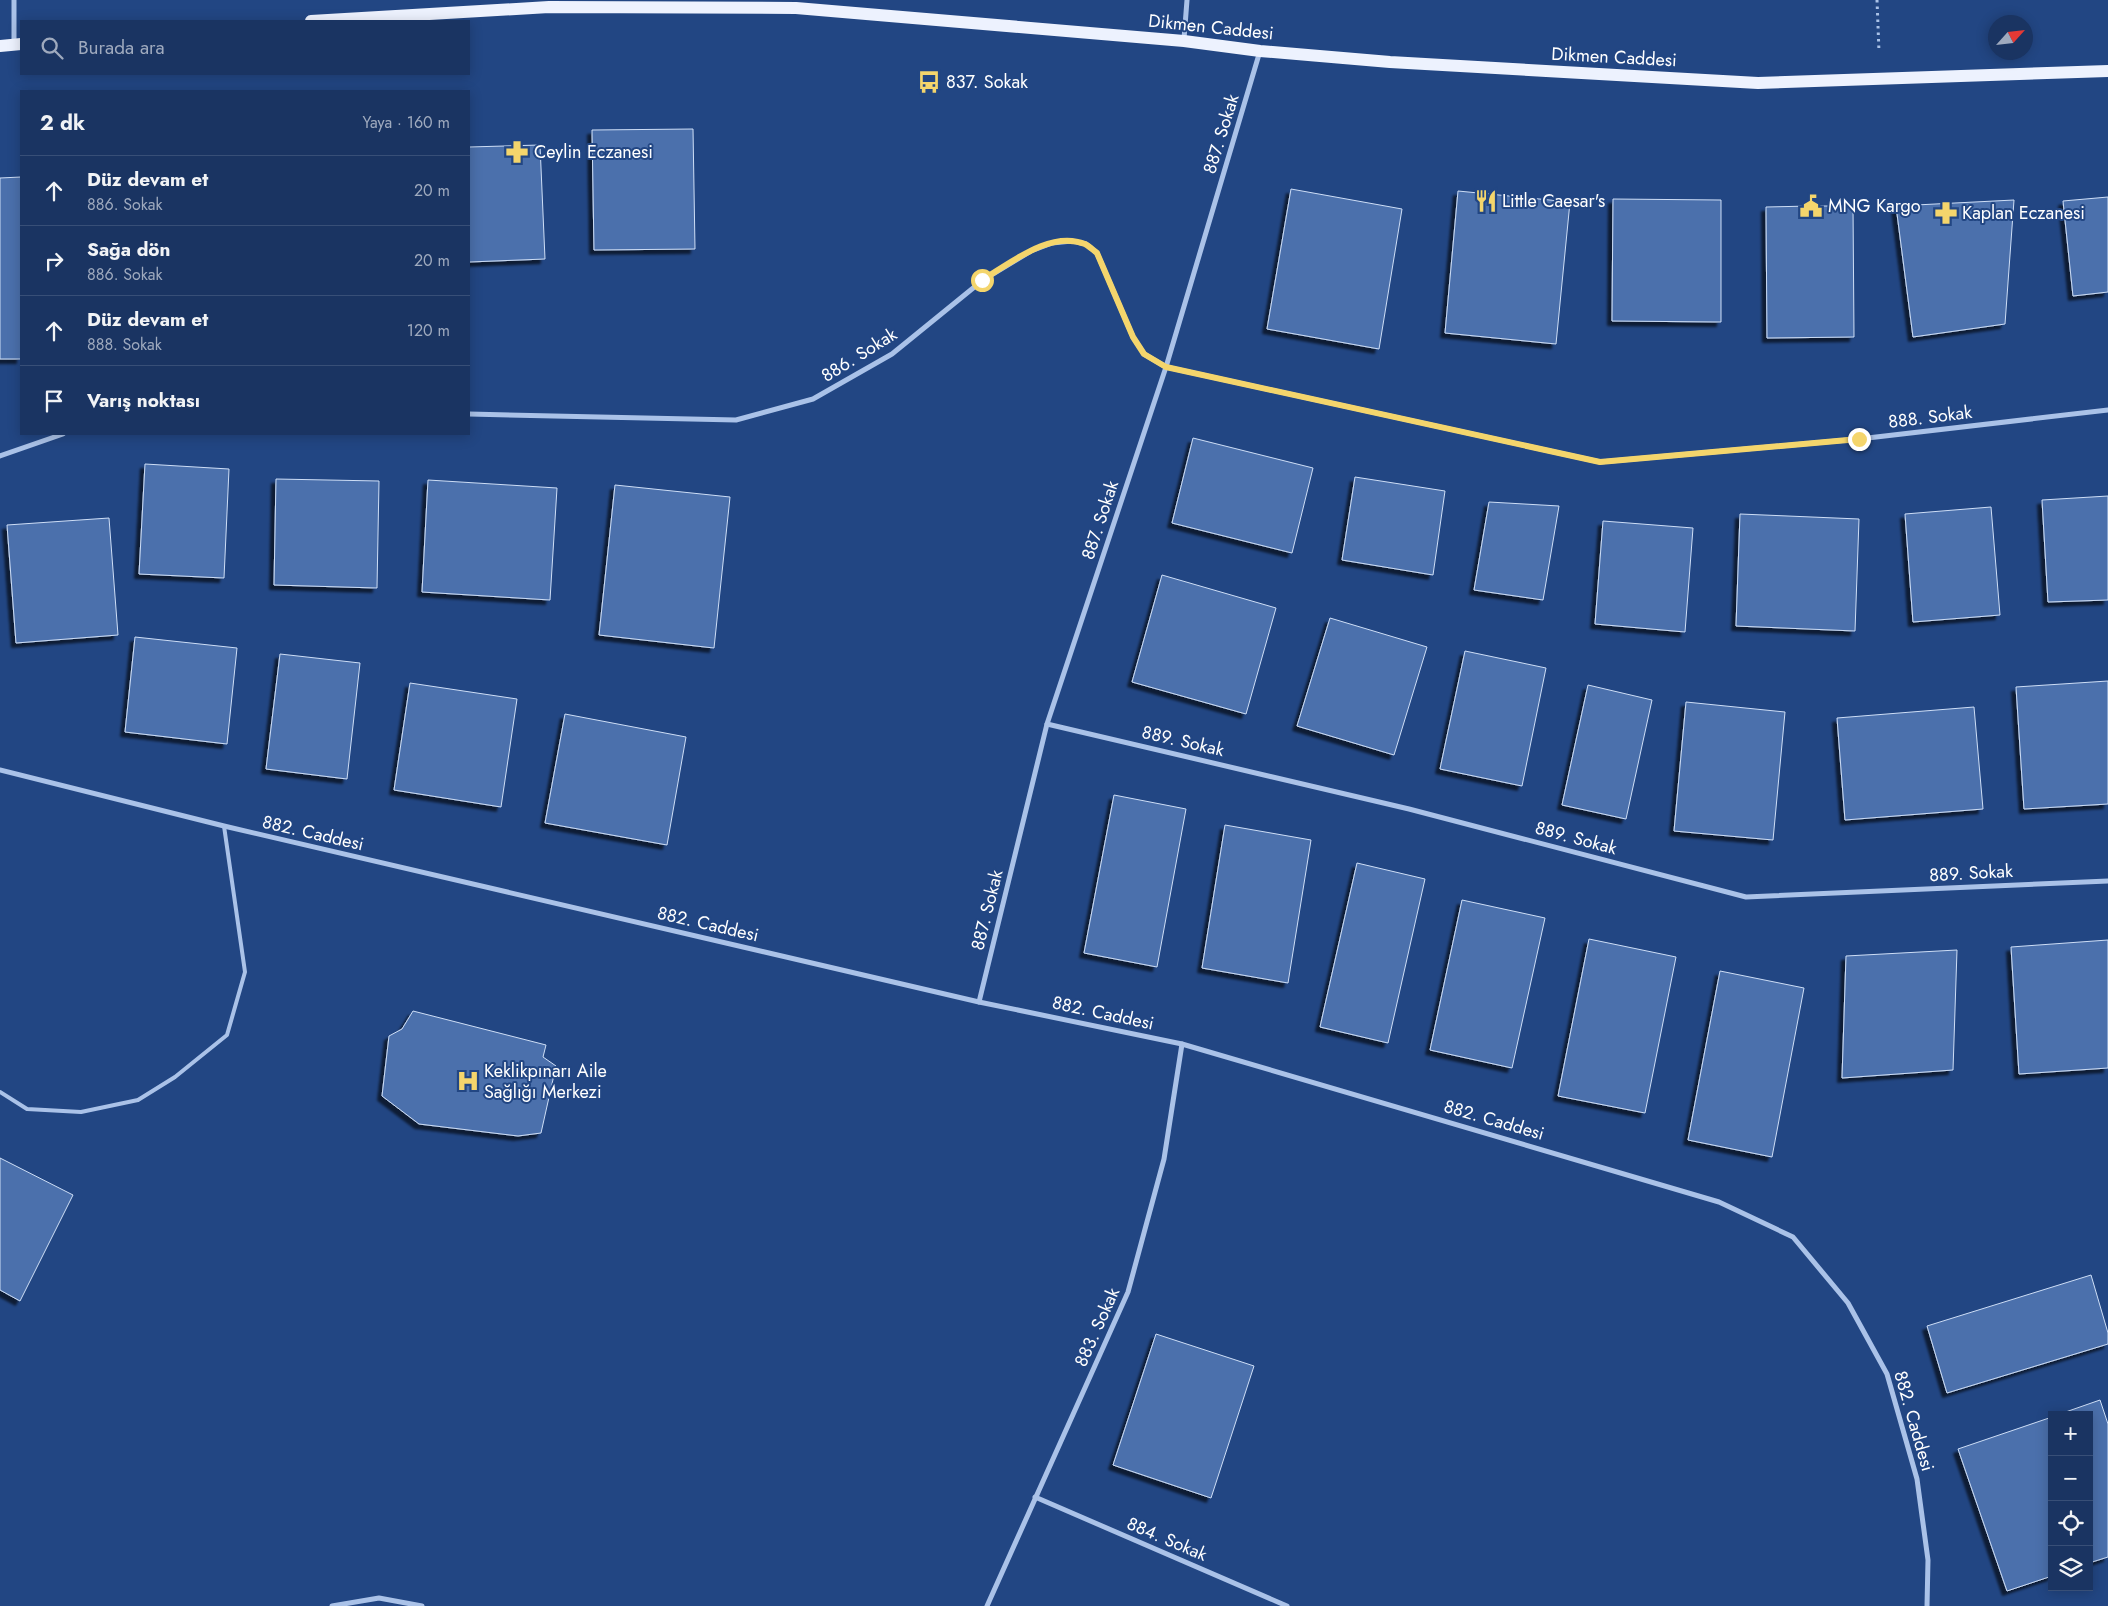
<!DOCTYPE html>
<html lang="tr">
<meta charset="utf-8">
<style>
body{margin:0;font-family:Jost,sans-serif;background:#233c68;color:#f1f3f6}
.controls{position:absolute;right:15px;bottom:15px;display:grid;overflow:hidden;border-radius:0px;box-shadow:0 2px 12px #0003}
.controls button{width:45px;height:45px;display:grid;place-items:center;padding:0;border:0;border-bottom:1px solid #384f77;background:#1a3462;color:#f1f3f6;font:25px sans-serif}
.compass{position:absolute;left:1988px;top:15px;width:45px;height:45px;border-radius:50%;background:#1a3462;box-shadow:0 2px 12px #0003;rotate:63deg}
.stop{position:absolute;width:15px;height:15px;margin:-11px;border:4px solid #f4d56c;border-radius:50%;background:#fff}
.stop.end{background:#f4d56c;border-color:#fff;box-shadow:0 1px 5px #0008}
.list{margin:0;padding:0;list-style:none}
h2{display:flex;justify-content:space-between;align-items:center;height:65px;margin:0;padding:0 20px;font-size:21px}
h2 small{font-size:16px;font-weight:400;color:#9faabe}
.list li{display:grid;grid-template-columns:32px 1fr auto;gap:15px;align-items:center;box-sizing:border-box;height:70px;padding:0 20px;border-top:1px solid #384f77}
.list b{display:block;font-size:19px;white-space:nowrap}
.list p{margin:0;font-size:16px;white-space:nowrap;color:#9faabe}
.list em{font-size:16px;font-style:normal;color:#9faabe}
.icon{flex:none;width:28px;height:28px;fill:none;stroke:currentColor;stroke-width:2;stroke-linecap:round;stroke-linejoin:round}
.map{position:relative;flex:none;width:2108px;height:1606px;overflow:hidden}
.search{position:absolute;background:#1a3462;box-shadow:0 2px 12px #0003;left:20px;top:20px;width:450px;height:55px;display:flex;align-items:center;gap:12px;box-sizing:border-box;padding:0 18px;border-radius:0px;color:#9faabe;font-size:19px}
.panel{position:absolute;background:#1a3462;box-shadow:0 2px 12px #0003;left:20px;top:90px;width:450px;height:345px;border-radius:0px}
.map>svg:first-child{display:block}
.building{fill:#4b70ac;stroke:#cedef6;filter:url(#shadow)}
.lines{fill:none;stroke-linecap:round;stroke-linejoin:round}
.path{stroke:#aac2e8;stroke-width:3;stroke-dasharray:2.5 4;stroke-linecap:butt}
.service{stroke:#aac2e8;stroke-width:4}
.minor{stroke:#aac2e8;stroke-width:5}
.primary{stroke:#edf2fe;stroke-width:12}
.route{stroke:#f4d56c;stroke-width:6}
.labels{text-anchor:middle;stroke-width:4;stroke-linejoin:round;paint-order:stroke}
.street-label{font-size:18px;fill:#fff;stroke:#224683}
.poi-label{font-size:18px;fill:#fff;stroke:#224683;text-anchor:start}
</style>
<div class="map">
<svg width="2108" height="1606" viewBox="0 0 2108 1606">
<defs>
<filter id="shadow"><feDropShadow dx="-4.5" dy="4.5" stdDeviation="1" flood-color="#0009"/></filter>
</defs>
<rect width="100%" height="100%" fill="#224683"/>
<!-- building -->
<g class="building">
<polygon points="693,129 695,249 594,250 592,130"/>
<polygon points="540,145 545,259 469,262 469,147"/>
<polygon points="21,177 21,359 0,359 0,178"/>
<polygon points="1291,189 1402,209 1379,349 1267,329"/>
<polygon points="1458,191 1570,202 1556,344 1445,333"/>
<polygon points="2108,197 2108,292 2073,296 2063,201"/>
<polygon points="1613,199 1721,200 1721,322 1612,321"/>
<polygon points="2014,200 2005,324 1913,337 1896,206"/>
<polygon points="1811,206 1853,206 1854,337 1767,338 1766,207"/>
<polygon points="1193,438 1313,468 1292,553 1172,523"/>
<polygon points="145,464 229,469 224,578 139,574"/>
<polygon points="1355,477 1445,491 1433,575 1342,560"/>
<polygon points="276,479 379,481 377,588 274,585"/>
<polygon points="428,480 557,488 550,600 422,592"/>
<polygon points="615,485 730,497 714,648 599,635"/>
<polygon points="2108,496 2108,600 2048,602 2042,500"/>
<polygon points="1489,502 1559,506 1543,600 1474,590"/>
<polygon points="1991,507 2000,615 1913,622 1905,514"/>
<polygon points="1740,514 1859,519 1855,631 1736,626"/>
<polygon points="109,518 118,635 16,643 7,525"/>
<polygon points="1603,521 1693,528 1685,632 1595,624"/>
<polygon points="1162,575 1276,608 1246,714 1132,682"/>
<polygon points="1330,618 1427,647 1394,755 1297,726"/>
<polygon points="135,637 237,648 227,744 125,732"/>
<polygon points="1465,651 1546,668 1522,786 1440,769"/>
<polygon points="280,654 360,663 347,779 266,769"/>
<polygon points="2108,681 2108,804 2024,809 2016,687"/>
<polygon points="410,683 517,699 501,807 394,790"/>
<polygon points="1588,685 1652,700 1626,819 1562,805"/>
<polygon points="1686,702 1785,712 1773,840 1674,831"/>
<polygon points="1974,707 1983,809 1845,820 1837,718"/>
<polygon points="565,714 686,737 667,845 545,823"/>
<polygon points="1114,795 1186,809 1157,967 1084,953"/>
<polygon points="1225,825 1311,840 1288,983 1202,968"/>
<polygon points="1357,863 1425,879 1388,1043 1320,1027"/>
<polygon points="1462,900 1545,918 1512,1068 1430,1050"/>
<polygon points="1589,939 1676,957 1645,1113 1558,1096"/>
<polygon points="2108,940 2108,1068 2019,1074 2011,947"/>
<polygon points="1957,950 1953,1070 1842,1078 1846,956"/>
<polygon points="1720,971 1804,988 1772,1157 1688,1140"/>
<polygon points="413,1011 546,1045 543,1057 556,1066 541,1133 518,1136 419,1124 382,1096 389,1036 402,1029"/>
<polygon points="0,1158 73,1195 20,1301 0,1290"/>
<polygon points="2091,1275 2108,1333 2108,1344 1947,1393 1927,1326"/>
<polygon points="1156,1334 1254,1366 1211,1498 1113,1465"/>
<polygon points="2100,1400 2108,1424 2108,1557 2089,1563 2089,1415 2057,1415"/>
<polygon points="2052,1417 2052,1576 2007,1591 1958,1449"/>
</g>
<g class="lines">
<!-- path -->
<polyline class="path" points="1877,0 1879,52"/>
<!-- service -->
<polyline class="service" points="0,1092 27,1109 81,1112 138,1100 175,1077 227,1035 245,972 224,826"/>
<!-- minor -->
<g class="minor">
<polyline points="14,0 14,44"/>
<polyline points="1184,39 1187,0"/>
<polyline points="469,414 736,420 813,399 892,354 983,280 1031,251 1052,243 1072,241 1086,244 1097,253 1133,337 1144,354 1166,367 1600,462 1859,439 2108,410"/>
<polyline points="0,456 63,434"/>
<polyline points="1047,724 1409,809 1746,897 2108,881"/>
<polyline points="0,770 224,826 979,1002 1182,1044 1719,1202 1793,1237 1848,1303 1887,1374 1917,1479 1928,1560 1927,1606"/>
<polyline points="979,1002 1047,724 1166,367 1260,51"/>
<polyline points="1035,1497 1287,1606"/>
<polyline points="332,1606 379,1598 422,1606"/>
<polyline points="987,1606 1128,1292 1164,1159 1182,1044"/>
</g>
<!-- primary -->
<g class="primary">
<polyline points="311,21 549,7 796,8 1184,41 1260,51 1390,62 1758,83 2108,71"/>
<polyline points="0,46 21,44"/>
</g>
</g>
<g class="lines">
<!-- route -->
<path class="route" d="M982,280C1011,263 1050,230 1085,244C1089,246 1093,250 1097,253L1133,337L1144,354L1166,367L1600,462L1859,439"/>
</g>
<!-- icons -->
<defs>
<symbol id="bus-bare" viewBox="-9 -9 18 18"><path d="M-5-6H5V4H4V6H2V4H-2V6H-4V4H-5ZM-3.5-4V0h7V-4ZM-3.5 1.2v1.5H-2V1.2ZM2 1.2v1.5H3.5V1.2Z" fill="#f4d56c" stroke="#224683" stroke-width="2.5" paint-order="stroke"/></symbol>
<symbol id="pharmacy-bare" viewBox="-9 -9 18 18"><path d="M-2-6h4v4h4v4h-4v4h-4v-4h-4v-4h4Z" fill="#f4d56c" stroke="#224683" stroke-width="2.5" paint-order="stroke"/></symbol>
<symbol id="restaurant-bare" viewBox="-9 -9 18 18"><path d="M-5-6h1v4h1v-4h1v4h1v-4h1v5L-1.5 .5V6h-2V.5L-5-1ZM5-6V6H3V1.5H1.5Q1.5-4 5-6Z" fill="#f4d56c" stroke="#224683" stroke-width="2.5" paint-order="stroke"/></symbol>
<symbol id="civic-bare" viewBox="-9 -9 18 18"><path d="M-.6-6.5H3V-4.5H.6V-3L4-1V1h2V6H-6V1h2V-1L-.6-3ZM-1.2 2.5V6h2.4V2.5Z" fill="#f4d56c" stroke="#224683" stroke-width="2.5" paint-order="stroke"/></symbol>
<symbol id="hospital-bare" viewBox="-9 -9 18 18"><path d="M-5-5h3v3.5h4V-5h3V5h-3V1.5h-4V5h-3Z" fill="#f4d56c" stroke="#224683" stroke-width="2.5" paint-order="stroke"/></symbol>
</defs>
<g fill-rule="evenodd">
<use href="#bus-bare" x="913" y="66" width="32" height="32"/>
<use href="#pharmacy-bare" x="501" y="136" width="32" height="32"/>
<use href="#restaurant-bare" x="1470" y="185" width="32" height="32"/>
<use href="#civic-bare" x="1795" y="190" width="32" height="32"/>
<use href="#pharmacy-bare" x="1930" y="197" width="32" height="32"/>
<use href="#hospital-bare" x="452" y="1065" width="32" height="32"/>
</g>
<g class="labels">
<!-- street labels -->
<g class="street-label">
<text transform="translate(1211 27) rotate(6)" y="6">Dikmen Caddesi</text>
<text transform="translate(1614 57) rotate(3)" y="6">Dikmen Caddesi</text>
<text transform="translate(1221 134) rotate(-73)" y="6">887. Sokak</text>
<text transform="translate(859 355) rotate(-32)" y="6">886. Sokak</text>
<text transform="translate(1930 417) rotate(-7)" y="6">888. Sokak</text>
<text transform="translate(1100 520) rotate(-72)" y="6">887. Sokak</text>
<text transform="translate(1183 741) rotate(13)" y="6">889. Sokak</text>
<text transform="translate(313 833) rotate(13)" y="6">882. Caddesi</text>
<text transform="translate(1576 838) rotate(15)" y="6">889. Sokak</text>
<text transform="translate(1971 873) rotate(-3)" y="6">889. Sokak</text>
<text transform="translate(987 910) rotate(-76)" y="6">887. Sokak</text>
<text transform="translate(708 924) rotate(13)" y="6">882. Caddesi</text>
<text transform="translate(1103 1013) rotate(12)" y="6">882. Caddesi</text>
<text transform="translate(1494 1120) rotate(16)" y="6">882. Caddesi</text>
<text transform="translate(1097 1327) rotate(-66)" y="6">883. Sokak</text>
<text transform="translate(1914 1421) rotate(74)" y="6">882. Caddesi</text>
<text transform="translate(1167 1539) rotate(23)" y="6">884. Sokak</text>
</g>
<!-- poi labels -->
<g class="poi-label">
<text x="946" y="88">837. Sokak</text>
<text x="534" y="158">Ceylin Eczanesi</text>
<text x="1502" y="207">Little Caesar's</text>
<text x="1828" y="212">MNG Kargo</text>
<text x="1962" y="219">Kaplan Eczanesi</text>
<text x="484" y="1077">Keklikpınarı Aile<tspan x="484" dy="21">Sağlığı Merkezi</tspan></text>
</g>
</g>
</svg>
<div class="controls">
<button>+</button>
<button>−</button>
<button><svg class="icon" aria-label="locate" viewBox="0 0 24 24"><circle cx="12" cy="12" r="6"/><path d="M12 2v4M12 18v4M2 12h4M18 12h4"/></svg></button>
<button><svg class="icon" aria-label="layers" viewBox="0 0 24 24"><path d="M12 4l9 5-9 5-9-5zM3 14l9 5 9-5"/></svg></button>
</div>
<svg class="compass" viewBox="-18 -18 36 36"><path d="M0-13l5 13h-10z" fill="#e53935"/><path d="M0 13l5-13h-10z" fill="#9faabe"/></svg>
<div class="stop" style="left:982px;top:280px"></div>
<div class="stop end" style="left:1859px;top:439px"></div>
<div class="search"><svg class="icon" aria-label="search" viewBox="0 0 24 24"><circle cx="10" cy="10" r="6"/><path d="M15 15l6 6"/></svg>Burada ara</div>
<section class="panel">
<h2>2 dk<small>Yaya · 160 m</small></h2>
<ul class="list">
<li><svg class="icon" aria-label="ahead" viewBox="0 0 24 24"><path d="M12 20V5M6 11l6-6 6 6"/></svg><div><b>Düz devam et</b><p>886. Sokak</p></div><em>20 m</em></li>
<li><svg class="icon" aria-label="right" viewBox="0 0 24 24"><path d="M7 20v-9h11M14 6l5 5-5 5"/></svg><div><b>Sağa dön</b><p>886. Sokak</p></div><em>20 m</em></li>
<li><svg class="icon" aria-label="ahead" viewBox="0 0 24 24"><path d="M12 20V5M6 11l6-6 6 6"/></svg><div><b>Düz devam et</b><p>888. Sokak</p></div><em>120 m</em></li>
<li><svg class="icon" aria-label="arrive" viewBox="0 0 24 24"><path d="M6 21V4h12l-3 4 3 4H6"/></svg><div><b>Varış noktası</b></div></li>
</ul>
</section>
</div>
